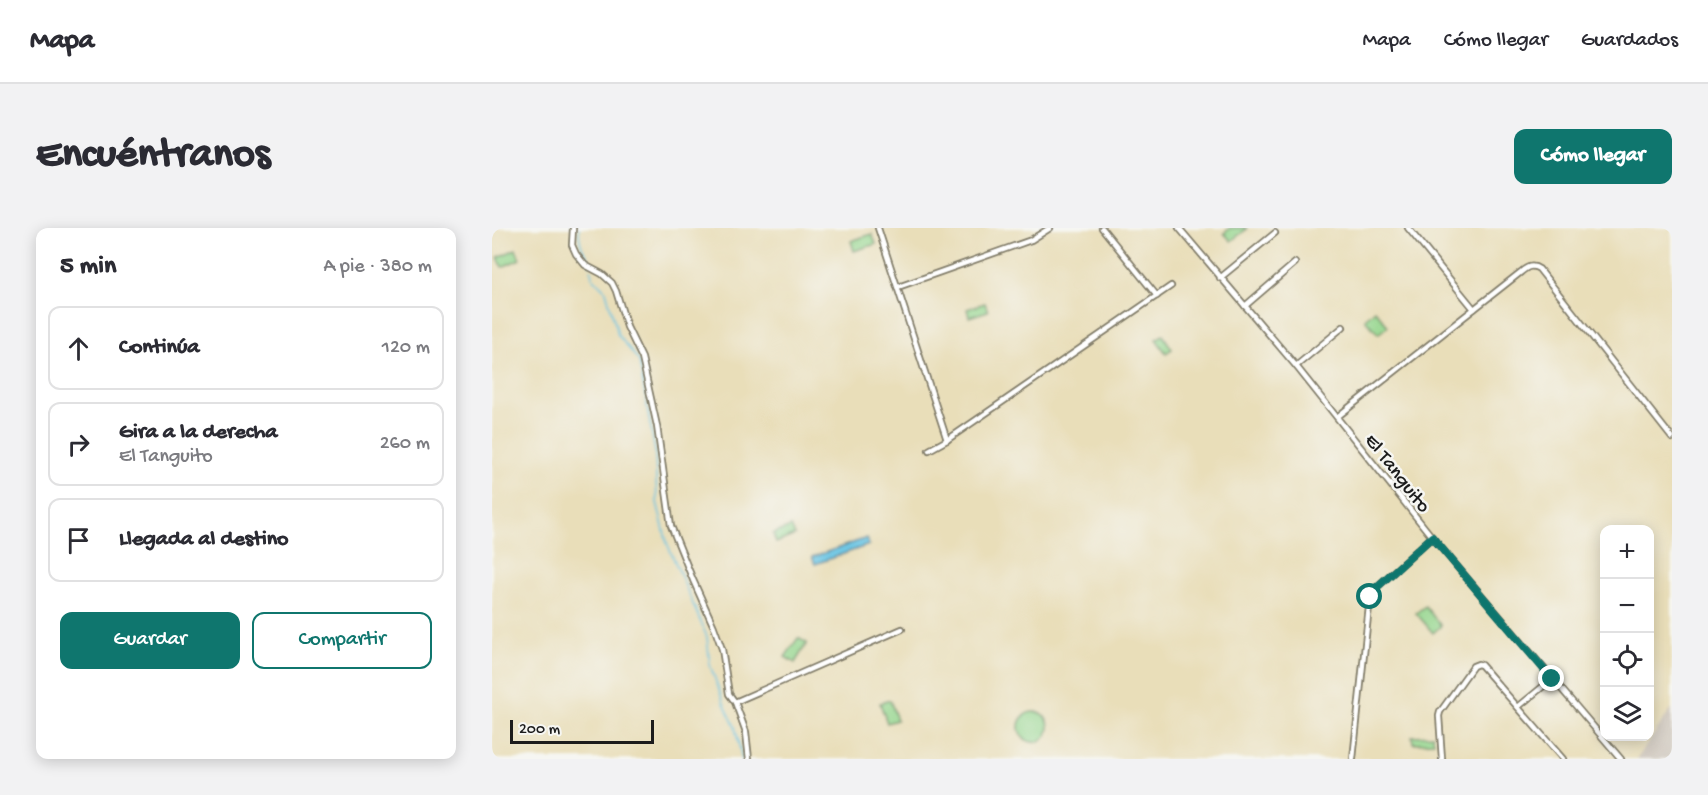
<!DOCTYPE html>
<html lang="es">
<meta charset="utf-8">
<style>
body{margin:0;font-family:"Gochi Hand",sans-serif;background:#f2f2f3;color:#2b2b33}
.controls{position:absolute;right:18px;bottom:18px;display:grid;overflow:hidden;border-radius:12px;box-shadow:0 3px 15px #0003}
.controls button{width:54px;height:54px;display:grid;place-items:center;padding:0;border:0;border-bottom:2px solid #e1e1e2;background:#fff;color:#2b2b33;font:30px sans-serif}
.scale{position:absolute;left:18px;bottom:15px;width:144px;box-sizing:border-box;padding-left:6px;border:3px solid #1c1c1c;border-top:0;font-size:16px;line-height:21px;white-space:nowrap;color:#1c1c1c;-webkit-text-stroke:4px #f6f6f2;paint-order:stroke}
.stop{position:absolute;width:18px;height:18px;margin:-14px;border:4px solid #0f766e;border-radius:50%;background:#fff}
.stop.end{background:#0f766e;border-color:#fff;box-shadow:0 2px 6px #0008}
.list{margin:0;padding:0;list-style:none}
h2{display:flex;justify-content:space-between;align-items:center;height:78px;margin:0;padding:0 24px;font-size:26px}
h2 small{font-size:20px;font-weight:400;color:#7c7c81}
.list li{display:grid;grid-template-columns:39px 1fr auto;gap:18px;align-items:center;box-sizing:border-box;height:84px;margin:0 12px 12px;padding:0 12px;border:2px solid #e1e1e2;border-radius:12px}
.list b{display:block;font-size:22px;white-space:nowrap}
.list p{margin:0;font-size:20px;white-space:nowrap;color:#7c7c81}
.list em{font-size:20px;font-style:normal;color:#7c7c81}
.actions{display:flex;gap:12px;padding:18px 24px}
.actions a{flex:1;padding:14px 0;border:2px solid #0f766e;border-radius:12px;text-align:center;font-size:21px;color:#0f766e}
.actions .main{background:#0f766e;color:#fff}
.icon{flex:none;width:33px;height:33px;fill:none;stroke:currentColor;stroke-width:2;stroke-linecap:round;stroke-linejoin:round}
.map{position:relative;flex:none;width:1180px;height:531px;overflow:hidden;border-radius:12px}
header{display:flex;align-items:center;gap:36px;box-sizing:border-box;height:84px;padding:0 30px;background:#fff;border-bottom:2px solid #e1e1e2}
header strong{font-size:28px}
nav{display:flex;gap:33px;margin-inline-start:auto;font-size:21px}
.intro{display:flex;align-items:center;justify-content:space-between;box-sizing:border-box;height:144px;padding:0 36px}
h1{margin:0;font-size:42px}
.button{padding:15px 27px;border-radius:12px;background:#0f766e;color:#fff;font-size:21px;font-weight:700}
main{display:flex;gap:36px;padding:0 36px}
aside{flex:1;background:#fff;border-radius:12px;box-shadow:0 3px 15px #0003}
.map>svg:first-child{display:block}
.industrial{fill:#cbc2b8}
.green{fill:#95d68d;stroke:#587954;stroke-width:1.5}
.water{fill:#65c3e3;stroke:#407080;stroke-width:1.5}
.lines{fill:none;stroke-linecap:round;stroke-linejoin:round}
.stream{stroke:#65c3e3;stroke-width:1.5}
.minor-casing{stroke:#827d6a;stroke-width:8}
.minor{stroke:#fff;stroke-width:4.5}
.route{stroke:#0f766e;stroke-width:8}
.labels{text-anchor:middle;stroke-width:5;stroke-linejoin:round;paint-order:stroke}
.street-label{font-size:20px;fill:#1c1c1c;stroke:#f6f6f2}
</style>
<header>
<strong>Mapa</strong>
<nav><a>Mapa</a><a>Cómo llegar</a><a>Guardados</a></nav>
</header>
<div class="intro"><h1>Encuéntranos</h1><a class="button">Cómo llegar</a></div>
<main>
<aside>
<h2>5 min<small>A pie · 380 m</small></h2>
<ul class="list">
<li><svg class="icon" aria-label="ahead" viewBox="0 0 24 24"><path d="M12 20V5M6 11l6-6 6 6"/></svg><div><b>Continúa</b></div><em>120 m</em></li>
<li><svg class="icon" aria-label="right" viewBox="0 0 24 24"><path d="M7 20v-9h11M14 6l5 5-5 5"/></svg><div><b>Gira a la derecha</b><p>El Tanguito</p></div><em>260 m</em></li>
<li><svg class="icon" aria-label="arrive" viewBox="0 0 24 24"><path d="M6 21V4h12l-3 4 3 4H6"/></svg><div><b>Llegada al destino</b></div></li>
</ul>
<div class="actions"><a class="main">Guardar</a><a>Compartir</a></div>
</aside>
<div class="map">
<svg width="1180" height="531" viewBox="0 0 1180 531">
<rect width="100%" height="100%" fill="#f6f6f2"/>
<filter id="ink" filterUnits="userSpaceOnUse"><feTurbulence type="fractalNoise" baseFrequency=".0167" numOctaves="2"/><feDisplacementMap in="SourceGraphic" scale="12" xChannelSelector="R" yChannelSelector="G"/><feConvolveMatrix kernelMatrix="1 2 1 2 8 2 1 2 1" color-interpolation-filters="sRGB"/></filter>
<filter id="wash" filterUnits="userSpaceOnUse"><feTurbulence type="fractalNoise" baseFrequency=".008" numOctaves="4" result="noise"/><feDisplacementMap in="SourceGraphic" scale="24" xChannelSelector="R" yChannelSelector="G"/><feGaussianBlur stdDeviation="1.35" result="paint"/><feColorMatrix in="noise" values="0 0 0 0 0 0 0 0 0 0 0 0 0 0 0 0 0 1.4 0 .05"/><feComposite in="paint" operator="in"/></filter>
<g filter="url(#wash)">
<rect width="100%" height="100%" fill="#e9deb9"/>
<!-- industrial -->
<polygon class="industrial" points="1180,480 1180,531 1145,531"/>
<!-- green -->
<g class="green">
<polygon points="738,0 754,0 755,1 739,13 732,5"/>
<polygon points="380,6 384,16 362,23 359,13"/>
<polygon points="24,21 28,31 10,39 6,29"/>
<polygon points="493,75 496,83 477,89 475,81"/>
<polygon points="883,82 896,98 886,106 873,91"/>
<polygon points="671,107 680,121 674,125 664,111"/>
<polygon points="299,299 303,307 284,315 281,306"/>
<polygon points="933,378 949,398 941,405 924,385"/>
<polygon points="306,410 315,415 303,435 293,429"/>
<polygon points="398,472 405,492 395,495 388,475"/>
<circle cx="542" cy="499" r="15"/>
<polygon points="941,507 942,514 921,515 920,508"/>
</g>
<!-- water -->
<polygon class="water" points="375,310 377,317 323,336 320,329"/>
<g class="lines">
<!-- stream -->
<g class="stream">
<path d="M87,0C87,7 88,16 91,22C95,28 97,29 98,37"/>
<polyline points="99,42 100,49 114,63 126,107 147,133 163,223 165,274 175,315 215,409 218,437 231,473 243,499 250,531"/>
</g>
</g>
</g>
<g filter="url(#ink)">
<g class="lines">
<defs>
<g id="minor">
<polyline points="81,0 80,17 84,26 93,37 110,46 120,55 124,63 135,99 150,130 165,198 179,298 201,352 222,399 230,421 237,466 243,474 254,504 257,531"/>
<polyline points="386,0 455,212"/>
<polyline points="610,0 665,68"/>
<polyline points="687,0 804,138 940,309 1129,531"/>
<polyline points="916,0 982,81"/>
<polyline points="728,50 783,5"/>
<polyline points="406,59 539,12 558,0"/>
<polyline points="753,78 803,35"/>
<polyline points="804,138 851,99"/>
<path d="M845,189L1029,44C1035,39 1040,36 1047,41L1180,210"/>
<polyline points="437,222 455,212 679,58"/>
<polyline points="243,474 410,401"/>
<polyline points="1026,479 1060,451"/>
<polyline points="861,531 878,369 885,359 940,309"/>
<polyline points="950,531 947,488 948,484 981,438 986,436 989,437 1071,531"/>
</g>
</defs>
<!-- minor casing -->
<use href="#minor" class="minor-casing"/>
<!-- minor -->
<use href="#minor" class="minor"/>
</g>
</g>
<g class="lines" filter="url(#ink)">
<!-- route -->
<polyline class="route" points="878,369 885,359 940,309 1060,451"/>
</g>
<g class="labels">
<!-- street labels -->
<g class="street-label">
<text transform="translate(907 244) rotate(52)" y="7">El Tanguito</text>
</g>
</g>
</svg>
<div class="controls">
<button>+</button>
<button>−</button>
<button><svg class="icon" aria-label="locate" viewBox="0 0 24 24"><circle cx="12" cy="12" r="6"/><path d="M12 2v4M12 18v4M2 12h4M18 12h4"/></svg></button>
<button><svg class="icon" aria-label="layers" viewBox="0 0 24 24"><path d="M12 4l9 5-9 5-9-5zM3 14l9 5 9-5"/></svg></button>
</div>
<div class="scale">200 m</div>
<div class="stop" style="left:878px;top:369px"></div>
<div class="stop end" style="left:1060px;top:451px"></div>
</div>
</main>
